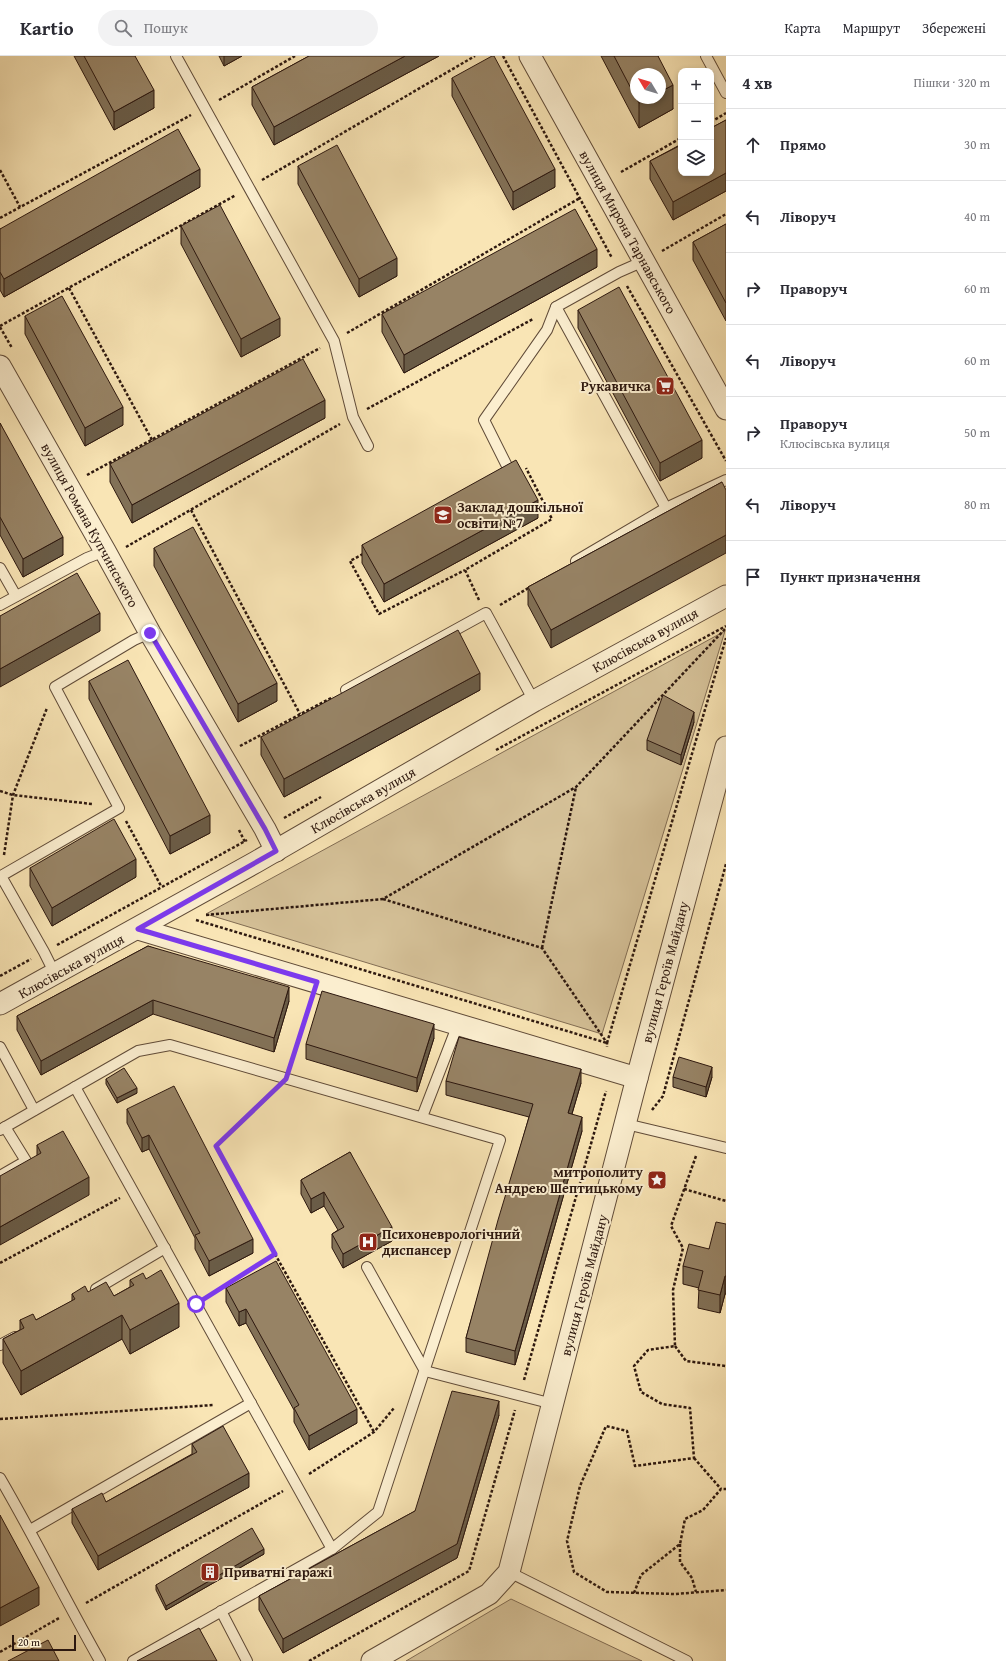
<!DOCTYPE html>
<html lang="uk">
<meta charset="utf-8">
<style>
body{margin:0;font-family:"Gentium Book Plus",serif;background:#f2f2f3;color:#2b2b33}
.controls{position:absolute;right:12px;top:12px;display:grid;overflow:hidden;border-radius:8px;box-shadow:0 2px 6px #0003}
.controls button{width:36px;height:36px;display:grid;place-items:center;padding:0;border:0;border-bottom:1px solid #e1e1e2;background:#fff;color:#2b2b33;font:20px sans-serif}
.compass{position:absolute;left:630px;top:12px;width:36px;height:36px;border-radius:50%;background:#fff;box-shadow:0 2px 6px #0003;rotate:308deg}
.scale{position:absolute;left:12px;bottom:10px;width:64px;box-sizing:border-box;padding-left:4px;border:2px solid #2d180f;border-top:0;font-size:11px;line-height:14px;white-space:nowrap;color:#2d180f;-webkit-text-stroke:3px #fbeecf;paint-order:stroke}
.stop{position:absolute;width:12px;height:12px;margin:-9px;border:3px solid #7c3aed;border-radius:50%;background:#fff}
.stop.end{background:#7c3aed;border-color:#fff;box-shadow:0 1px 4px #0008}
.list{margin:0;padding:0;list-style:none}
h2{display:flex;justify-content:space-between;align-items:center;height:52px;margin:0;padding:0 16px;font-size:17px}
h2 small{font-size:13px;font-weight:400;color:#7c7c81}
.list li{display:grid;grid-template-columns:26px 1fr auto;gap:12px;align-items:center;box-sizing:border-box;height:72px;padding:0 16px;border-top:1px solid #e1e1e2}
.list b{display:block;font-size:15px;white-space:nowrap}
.list p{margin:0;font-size:13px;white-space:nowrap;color:#7c7c81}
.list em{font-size:13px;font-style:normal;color:#7c7c81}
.icon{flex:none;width:22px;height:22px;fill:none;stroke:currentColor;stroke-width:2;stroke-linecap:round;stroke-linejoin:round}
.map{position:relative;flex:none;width:726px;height:1605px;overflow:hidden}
header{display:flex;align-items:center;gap:24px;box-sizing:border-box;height:56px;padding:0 20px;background:#fff;border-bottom:1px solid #e1e1e2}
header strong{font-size:19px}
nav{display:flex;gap:22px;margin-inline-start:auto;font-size:14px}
.search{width:280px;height:36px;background:#f2f2f3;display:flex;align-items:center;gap:10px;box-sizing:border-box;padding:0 14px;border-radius:22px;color:#7c7c81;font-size:15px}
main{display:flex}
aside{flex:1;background:#fff}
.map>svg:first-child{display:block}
.green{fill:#d6c299;stroke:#826d54}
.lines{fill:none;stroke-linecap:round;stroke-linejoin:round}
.service-casing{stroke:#604b38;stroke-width:12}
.minor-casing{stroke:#604b38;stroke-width:23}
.path{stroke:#2d180f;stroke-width:2.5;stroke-dasharray:3 2;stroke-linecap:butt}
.service{stroke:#fbeecf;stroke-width:10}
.minor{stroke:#fbeecf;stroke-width:21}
.wall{fill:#827157;stroke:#2d180f}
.shaded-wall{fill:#6a5c47;stroke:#2d180f}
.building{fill:#978365;stroke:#2d180f}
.route{stroke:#7c3aed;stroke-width:5}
.labels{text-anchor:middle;stroke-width:4;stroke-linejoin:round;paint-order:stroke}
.street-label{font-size:14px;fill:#2d180f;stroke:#fbeecf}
.poi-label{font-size:14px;font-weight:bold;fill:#2d180f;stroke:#fbeecf;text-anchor:start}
</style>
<header>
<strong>Kartio</strong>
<div class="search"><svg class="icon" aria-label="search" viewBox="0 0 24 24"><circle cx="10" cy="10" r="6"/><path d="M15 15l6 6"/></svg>Пошук</div>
<nav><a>Карта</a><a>Маршрут</a><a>Збережені</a></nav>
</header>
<main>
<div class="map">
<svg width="726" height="1605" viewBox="0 0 726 1605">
<rect width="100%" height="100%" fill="#f9e5b5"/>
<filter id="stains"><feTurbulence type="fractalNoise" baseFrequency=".005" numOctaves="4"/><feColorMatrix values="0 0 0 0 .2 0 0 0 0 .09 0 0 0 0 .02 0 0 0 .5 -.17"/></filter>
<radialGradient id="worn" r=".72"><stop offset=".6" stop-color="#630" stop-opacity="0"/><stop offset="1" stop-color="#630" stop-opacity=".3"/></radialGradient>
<!-- green -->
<g class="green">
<polygon points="725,575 602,978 206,858"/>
<polygon points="511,1543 642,1605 406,1605"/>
</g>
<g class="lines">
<defs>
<g id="service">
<polyline points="176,0 334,285 353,361 368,390"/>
<polyline points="706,0 726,37"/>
<polyline points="644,205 619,216 556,251 666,452"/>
<polyline points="510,416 484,364 547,274 556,251"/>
<polyline points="576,505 666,452 726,424"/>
<polyline points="0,512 16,540"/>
<polyline points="0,549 87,502 105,495"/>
<polyline points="346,634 486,557 534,645"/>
<polyline points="55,918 44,896 1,820 119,752 55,631 134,584 150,577"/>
<polyline points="0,991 34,1054"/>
<polyline points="75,1031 332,1493"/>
<polyline points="422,1061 458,968"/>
<polyline points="626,1068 726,1092"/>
<polyline points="0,1074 138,995 170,989 500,1084 378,1456 332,1493 133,1605"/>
<polyline points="0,1120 26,1105 5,1071"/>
<polyline points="367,1211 425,1315 553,1348"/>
<polyline points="96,1233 165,1192"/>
<polyline points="0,1289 15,1281"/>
<path d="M0,1422C35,1482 66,1545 100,1605"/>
<polyline points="30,1474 251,1347"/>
<polyline points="509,1516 687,1605"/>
<polyline points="221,1555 247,1605"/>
</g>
<g id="minor">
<polyline points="530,0 726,353"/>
<polyline points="0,310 105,495 150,577 265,773 276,795"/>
<polyline points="138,873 637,1022"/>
<polyline points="0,948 256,806 534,645 726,540"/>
<polyline points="372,1605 489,1538 509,1516 637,1022 726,691"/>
</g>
</defs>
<!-- service casing -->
<use href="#service" class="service-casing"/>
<!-- minor casing -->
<use href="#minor" class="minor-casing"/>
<!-- path -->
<g class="path">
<polyline points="503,0 612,202"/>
<polyline points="219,44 295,0"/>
<polyline points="711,66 726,57"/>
<polyline points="0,114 20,151"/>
<polyline points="621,116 681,82"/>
<polyline points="262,124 475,0"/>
<polyline points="0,162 191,59"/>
<polyline points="662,195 726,158"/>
<polyline points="627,230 726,405"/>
<polyline points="69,232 152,384"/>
<polyline points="0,270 236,139"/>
<polyline points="0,271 12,292"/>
<polyline points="347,277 580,142"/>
<polyline points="367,353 533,263"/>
<polyline points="87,419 320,292"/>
<polyline points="191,454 300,658"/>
<polyline points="126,491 340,368"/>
<polyline points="363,498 350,505 379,558 465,514"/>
<polyline points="479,544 465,514 552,463 526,412"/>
<polyline points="500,549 530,531"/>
<polyline points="240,690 333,641"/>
<polyline points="496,694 726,570"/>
<polyline points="0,735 13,739 92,748"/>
<polyline points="284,762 321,741"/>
<polyline points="126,765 161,830"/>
<polyline points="239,774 245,786"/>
<polyline points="4,799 13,739 47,652"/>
<polyline points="383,843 542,892 607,987 607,991"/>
<polyline points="206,859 383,843 576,731 726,572"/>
<polyline points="196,864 607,987"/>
<polyline points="57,889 247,784"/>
<polyline points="542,892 576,731"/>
<polyline points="0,920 31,903"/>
<polyline points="607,987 726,582"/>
<polyline points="291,1008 311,946"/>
<polyline points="652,1054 663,1040 726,808"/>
<polyline points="696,1100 671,1170 683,1192 673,1234 675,1290 648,1294 634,1310 641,1336 662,1348 690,1352 694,1402 635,1410 627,1375 606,1370 580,1430 567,1485 574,1516 607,1536 675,1538 726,1534"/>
<polyline points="684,1133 726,1145"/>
<polyline points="275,1198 374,1376"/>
<polyline points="0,1207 120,1142"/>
<polyline points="208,1240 275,1198 216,1090 274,1035"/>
<polyline points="675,1290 686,1305 726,1310"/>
<polyline points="524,1324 606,1035"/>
<polyline points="0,1363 214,1349"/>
<polyline points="694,1402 721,1433"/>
<polyline points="309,1418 374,1376 394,1352"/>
<polyline points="680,1488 680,1506 692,1522 696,1536"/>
<polyline points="634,1537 641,1519 680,1488 685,1463 703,1454 721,1433 726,1433"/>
<polyline points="86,1547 283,1435"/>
<polyline points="0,1596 59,1562"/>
<polyline points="309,1605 469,1515 515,1354"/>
</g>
<!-- service -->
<use href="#service" class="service"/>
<!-- minor -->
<use href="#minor" class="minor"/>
</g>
<!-- wall -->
<g class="wall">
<polygon points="74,0 135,0 154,52 114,74"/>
<polygon points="219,0 242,0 224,10"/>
<polygon points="309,0 439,0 274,89 252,49 252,31"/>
<polygon points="601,0 658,0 673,53 639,72"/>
<polygon points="452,22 555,131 513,154 452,40"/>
<polygon points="726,64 726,135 673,164 650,123 650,105"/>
<polygon points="298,110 397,220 359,241 298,128"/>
<polygon points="200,131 4,241 0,234 0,173"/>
<polygon points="726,168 726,265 693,204 693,186"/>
<polygon points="181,170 280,280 241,301 181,188"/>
<polygon points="597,211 404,317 382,276 382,258"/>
<polygon points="578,254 702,402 660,425 578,272"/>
<polygon points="25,260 123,369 85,390 25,278"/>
<polygon points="325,362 132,467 110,426 110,408"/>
<polygon points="0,367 63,499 23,521 0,479"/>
<polygon points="722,426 551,592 528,549 528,531"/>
<polygon points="538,462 384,546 362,507 362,489"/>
<polygon points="154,492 277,645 238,666 154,510"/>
<polygon points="89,625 210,777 170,798 89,643"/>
<polygon points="480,634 284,741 261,699 261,681"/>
<polygon points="694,666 681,709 647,694 647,684"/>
<polygon points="30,812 136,821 52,870 30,830"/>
<polygon points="148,890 289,945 274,996 153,958 41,1019 17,974 17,960"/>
<polygon points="434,982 417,1036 306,1003 306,988"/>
<polygon points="673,1021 712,1021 706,1041 673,1031"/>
<polygon points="106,1023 137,1037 117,1047 106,1028"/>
<polygon points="446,1025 581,1027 572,1058 582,1075 515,1309 466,1296 466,1282 529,1061 446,1039"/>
<polygon points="127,1053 253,1197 209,1220 195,1193 195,1182 149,1093 142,1096 127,1067"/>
<polygon points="37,1089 89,1139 37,1099"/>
<polygon points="350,1096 392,1185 343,1212 332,1192 332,1178 338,1174 324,1150 311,1157 301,1138 301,1124"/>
<polygon points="726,1168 726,1238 725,1238 720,1257 698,1252 699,1232 683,1228 683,1210 709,1193"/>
<polygon points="146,1223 179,1271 130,1298 122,1283 21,1339 3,1307 3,1283 20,1274 20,1264 36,1264 72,1245 72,1238 88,1236 114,1240 130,1231 130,1224"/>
<polygon points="226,1232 357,1367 309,1394 294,1366 294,1354 246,1267 239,1270 226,1246"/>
<polygon points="499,1359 457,1502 283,1597 259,1554 259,1540 415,1455"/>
<polygon points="192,1388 249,1431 98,1514 72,1467 72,1453 106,1446 192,1398"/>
<polygon points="264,1498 166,1554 156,1534 156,1529"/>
</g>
<!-- shaded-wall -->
<g class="shaded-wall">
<polygon points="224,0 242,0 224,10"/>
<polygon points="405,0 439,0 274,89 274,71"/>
<polygon points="673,29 673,53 639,72 639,47 649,42 660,42 660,36"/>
<polygon points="154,34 154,52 114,74 114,56"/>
<polygon points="200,113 200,131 4,241 4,223"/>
<polygon points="555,113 555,131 513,154 513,136"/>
<polygon points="726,117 726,135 673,164 673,146"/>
<polygon points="597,193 597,211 404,317 404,299"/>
<polygon points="397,202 397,220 359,241 359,223"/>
<polygon points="280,262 280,280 241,301 241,283"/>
<polygon points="325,344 325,362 132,467 132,449"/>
<polygon points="123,351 123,369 85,390 85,372"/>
<polygon points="702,384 702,402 660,425 660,407"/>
<polygon points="538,444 538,462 384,546 384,528"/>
<polygon points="726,479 726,497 551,592 551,574"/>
<polygon points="63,481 63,499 23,521 23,503"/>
<polygon points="100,557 100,575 0,631 0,613"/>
<polygon points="480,617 480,634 284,741 284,723"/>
<polygon points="277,627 277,645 238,666 238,648"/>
<polygon points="694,656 694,666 681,709 681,699"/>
<polygon points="210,759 210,777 170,798 170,780"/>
<polygon points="136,803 136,821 52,870 52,852"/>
<polygon points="289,931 289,945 274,996 274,982"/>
<polygon points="153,944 153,958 41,1019 41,1005"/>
<polygon points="434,968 434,982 417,1036 417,1022"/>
<polygon points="712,1011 712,1021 706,1041 706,1031"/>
<polygon points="581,1013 581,1027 568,1071 568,1057"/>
<polygon points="137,1032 137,1037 117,1047 117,1042"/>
<polygon points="582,1061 582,1075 515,1309 515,1295"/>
<polygon points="149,1079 149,1093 142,1096 142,1082"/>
<polygon points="89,1121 89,1139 0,1189 0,1171"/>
<polygon points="324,1136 324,1150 311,1157 311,1143"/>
<polygon points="392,1171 392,1185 343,1212 343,1198"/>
<polygon points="253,1183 253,1197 209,1220 209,1205"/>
<polygon points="725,1220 725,1238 720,1257 720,1239"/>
<polygon points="179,1247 179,1271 130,1298 130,1274"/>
<polygon points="246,1253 246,1267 239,1270 239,1256"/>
<polygon points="122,1259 122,1283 21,1339 21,1315"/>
<polygon points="499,1345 499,1359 457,1502 283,1597 283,1583 457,1488"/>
<polygon points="357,1353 357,1367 309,1394 309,1380"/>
<polygon points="249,1417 249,1431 98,1514 98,1500"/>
<polygon points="264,1493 264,1498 166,1554 166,1550"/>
<polygon points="39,1531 39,1549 0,1570 0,1552"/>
</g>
<!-- building -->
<g class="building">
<polygon points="84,0 135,0 154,34 114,56"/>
<polygon points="309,0 405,0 274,71 252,31"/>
<polygon points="492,0 494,0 555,113 513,136 452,22"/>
<polygon points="614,0 658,0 673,29 660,36 660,18 636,18 636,42"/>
<polygon points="636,42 649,42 639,47"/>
<polygon points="726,64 726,117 673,146 650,105 681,89 681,117 711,117 711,72"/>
<polygon points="178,73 200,113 4,223 0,216 0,173"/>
<polygon points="337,89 397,202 359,223 298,110"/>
<polygon points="220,149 280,262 241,283 181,170"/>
<polygon points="575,153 597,193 404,299 382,258"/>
<polygon points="726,168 726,247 693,186"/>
<polygon points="619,231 702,384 660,407 578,254"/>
<polygon points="62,240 123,351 85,372 25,260"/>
<polygon points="303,303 325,344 132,449 110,408"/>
<polygon points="0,367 63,481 23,503 0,461"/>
<polygon points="516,404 538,444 384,528 362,489"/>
<polygon points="722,426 726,434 726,479 551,574 528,531"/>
<polygon points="193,471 277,627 238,648 154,492"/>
<polygon points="77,517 100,557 0,613 0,560"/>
<polygon points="458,574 480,617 284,723 261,681"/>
<polygon points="128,604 210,759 170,780 89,625"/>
<polygon points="663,639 694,656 681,699 647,684"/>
<polygon points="114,763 136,803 52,852 30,812"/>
<polygon points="148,890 289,931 274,982 153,944 41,1005 17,960"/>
<polygon points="322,935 434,968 417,1022 306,988"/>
<polygon points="459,981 581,1013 568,1057 582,1061 515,1295 466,1282 498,1164 533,1048 446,1025"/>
<polygon points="679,1001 712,1011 706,1031 673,1021"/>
<polygon points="124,1012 137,1032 117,1042 106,1023"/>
<polygon points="174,1030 253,1183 209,1205 195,1179 200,1177 149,1079 142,1082 127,1053"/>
<polygon points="63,1075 89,1121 0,1171 0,1120 41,1097 37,1089"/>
<polygon points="350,1096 392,1171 343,1198 332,1178 344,1171 324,1136 311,1143 301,1124"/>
<polygon points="716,1166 726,1168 726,1220 725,1220 720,1239 698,1234 703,1215 683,1210 689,1188 709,1193"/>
<polygon points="276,1205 357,1353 309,1380 294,1352 299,1349 246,1253 239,1256 226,1232"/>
<polygon points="161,1214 179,1247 130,1274 122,1259 21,1315 3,1283 24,1272 20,1264 33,1258 36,1264 75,1243 72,1238 85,1230 88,1236 106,1226 114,1240 134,1229 130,1224 143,1217 146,1223"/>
<polygon points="452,1335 499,1345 457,1488 283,1583 259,1540 415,1455"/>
<polygon points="223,1370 249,1417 98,1500 72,1453 102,1437 106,1446 197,1396 192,1388"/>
<polygon points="0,1459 39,1531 0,1552"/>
<polygon points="252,1472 264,1493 166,1550 156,1529"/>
<polygon points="199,1572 217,1605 137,1605"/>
<polygon points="48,1584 59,1605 8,1605"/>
</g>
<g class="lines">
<!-- route -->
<polyline class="route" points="150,577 265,773 276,795 138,873 317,926 286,1023 216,1090 275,1198 196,1248"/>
</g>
<!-- icons -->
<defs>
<symbol id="supermarket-square" viewBox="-11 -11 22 22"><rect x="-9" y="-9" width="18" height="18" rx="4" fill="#8f2418" stroke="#fbeecf"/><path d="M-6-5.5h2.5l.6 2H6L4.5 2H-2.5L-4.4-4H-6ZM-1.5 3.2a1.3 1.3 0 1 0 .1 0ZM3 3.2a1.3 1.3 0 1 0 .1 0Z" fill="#fff"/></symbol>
<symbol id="school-square" viewBox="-11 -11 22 22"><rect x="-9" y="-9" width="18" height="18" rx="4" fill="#8f2418" stroke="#fbeecf"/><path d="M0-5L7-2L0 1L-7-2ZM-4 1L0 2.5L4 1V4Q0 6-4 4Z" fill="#fff"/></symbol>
<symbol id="sight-square" viewBox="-11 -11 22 22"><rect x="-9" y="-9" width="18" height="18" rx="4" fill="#8f2418" stroke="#fbeecf"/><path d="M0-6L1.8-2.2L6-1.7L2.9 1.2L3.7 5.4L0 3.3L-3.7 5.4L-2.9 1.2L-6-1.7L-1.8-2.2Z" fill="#fff"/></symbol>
<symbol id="hospital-square" viewBox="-11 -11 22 22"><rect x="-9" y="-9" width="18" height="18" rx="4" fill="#8f2418" stroke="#fbeecf"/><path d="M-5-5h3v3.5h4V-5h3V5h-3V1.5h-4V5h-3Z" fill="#fff"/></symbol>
<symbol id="building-square" viewBox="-11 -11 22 22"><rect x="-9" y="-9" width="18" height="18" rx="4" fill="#8f2418" stroke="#fbeecf"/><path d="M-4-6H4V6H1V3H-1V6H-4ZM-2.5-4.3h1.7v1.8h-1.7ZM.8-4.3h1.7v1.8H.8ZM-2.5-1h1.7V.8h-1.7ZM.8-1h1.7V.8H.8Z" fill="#fff"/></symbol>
</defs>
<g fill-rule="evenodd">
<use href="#supermarket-square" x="654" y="319" width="22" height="22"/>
<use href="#school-square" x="432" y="448" width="22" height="22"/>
<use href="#sight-square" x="646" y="1113" width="22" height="22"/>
<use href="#hospital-square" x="357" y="1175" width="22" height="22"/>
<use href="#building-square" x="199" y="1505" width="22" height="22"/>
</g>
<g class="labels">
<!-- street labels -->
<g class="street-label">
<text transform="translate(628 176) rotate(61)" y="5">вулиця Мирона Тарнавського</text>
<text transform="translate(90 469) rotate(61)" y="5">вулиця Романа Купчинського</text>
<text transform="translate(645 584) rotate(-29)" y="5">Клюсівська вулиця</text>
<text transform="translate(363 744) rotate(-30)" y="5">Клюсівська вулиця</text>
<text transform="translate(71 910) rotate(-29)" y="5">Клюсівська вулиця</text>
<text transform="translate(665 916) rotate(-75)" y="5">вулиця Героїв Майдану</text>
<text transform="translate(584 1229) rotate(-75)" y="5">вулиця Героїв Майдану</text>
</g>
<!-- poi labels -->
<g class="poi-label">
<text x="651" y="335" text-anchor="end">Рукавичка</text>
<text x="457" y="456">Заклад дошкільної<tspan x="457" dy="16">освіти №7</tspan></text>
<text x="643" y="1121" text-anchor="end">митрополиту<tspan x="643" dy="16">Андрею Шептицькому</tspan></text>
<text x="382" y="1183">Психоневрологічний<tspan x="382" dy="16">диспансер</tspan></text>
<text x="224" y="1521">Приватні гаражі</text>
</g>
</g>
<rect width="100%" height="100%" filter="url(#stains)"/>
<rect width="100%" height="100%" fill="url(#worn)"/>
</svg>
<div class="controls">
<button>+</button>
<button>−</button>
<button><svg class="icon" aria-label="layers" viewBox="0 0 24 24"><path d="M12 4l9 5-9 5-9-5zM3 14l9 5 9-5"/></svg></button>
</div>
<svg class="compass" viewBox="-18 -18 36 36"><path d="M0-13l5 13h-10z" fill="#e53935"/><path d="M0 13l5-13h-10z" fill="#7c7c81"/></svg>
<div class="scale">20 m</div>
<div class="stop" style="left:196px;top:1248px"></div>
<div class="stop end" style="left:150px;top:577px"></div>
</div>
<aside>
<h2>4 хв<small>Пішки · 320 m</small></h2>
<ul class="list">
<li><svg class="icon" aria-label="ahead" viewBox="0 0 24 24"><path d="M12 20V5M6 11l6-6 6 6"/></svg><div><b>Прямо</b></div><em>30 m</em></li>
<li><svg class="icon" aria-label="left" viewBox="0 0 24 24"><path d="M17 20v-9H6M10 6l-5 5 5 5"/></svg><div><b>Ліворуч</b></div><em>40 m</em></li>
<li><svg class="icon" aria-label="right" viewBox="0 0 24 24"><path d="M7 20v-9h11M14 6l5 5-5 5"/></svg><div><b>Праворуч</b></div><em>60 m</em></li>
<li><svg class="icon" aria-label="left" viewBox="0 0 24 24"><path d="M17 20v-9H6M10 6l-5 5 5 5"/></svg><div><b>Ліворуч</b></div><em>60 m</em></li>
<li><svg class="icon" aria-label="right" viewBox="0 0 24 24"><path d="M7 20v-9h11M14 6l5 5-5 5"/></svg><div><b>Праворуч</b><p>Клюсівська вулиця</p></div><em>50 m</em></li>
<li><svg class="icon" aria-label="left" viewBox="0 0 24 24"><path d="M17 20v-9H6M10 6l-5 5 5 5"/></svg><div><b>Ліворуч</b></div><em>80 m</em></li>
<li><svg class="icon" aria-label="arrive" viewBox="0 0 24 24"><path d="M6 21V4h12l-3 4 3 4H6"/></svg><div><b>Пункт призначення</b></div></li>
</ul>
</aside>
</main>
